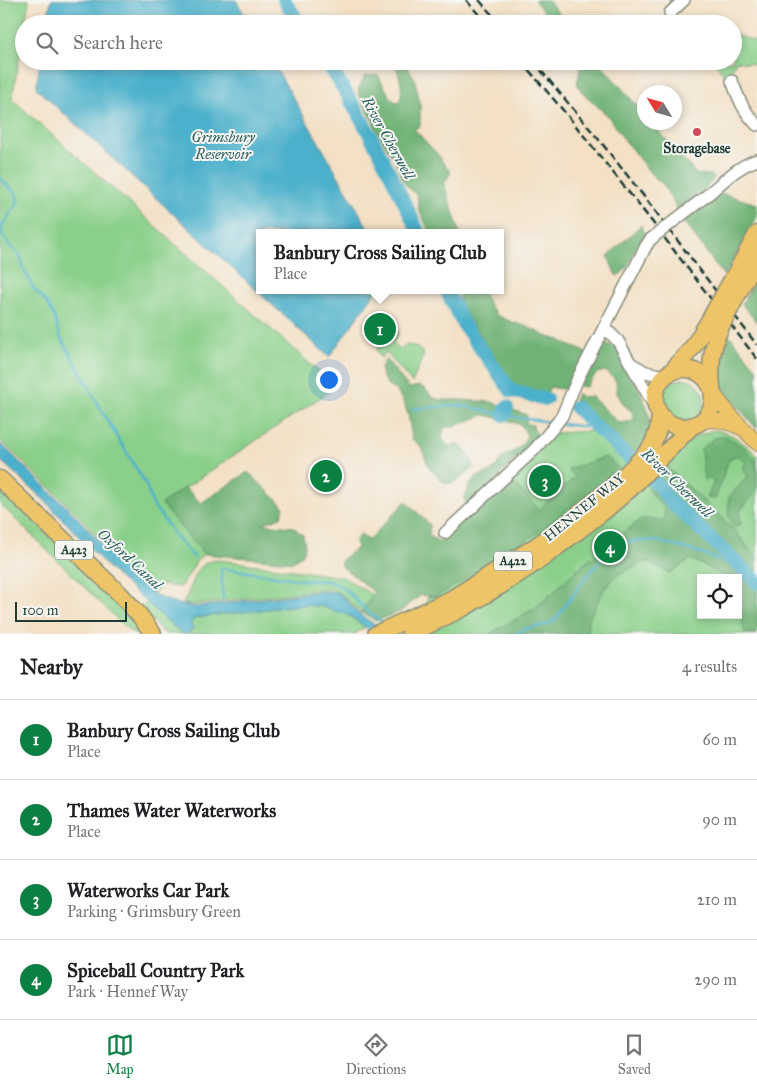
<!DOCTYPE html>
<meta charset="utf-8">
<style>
body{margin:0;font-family:"IM FELL Great Primer",serif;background:#f6f6f6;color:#202124}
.controls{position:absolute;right:15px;bottom:15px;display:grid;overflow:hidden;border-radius:0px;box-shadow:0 2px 8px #0003}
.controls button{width:45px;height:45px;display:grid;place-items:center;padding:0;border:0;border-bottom:1px solid #e0e0e0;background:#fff;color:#202124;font:25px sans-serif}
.compass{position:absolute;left:637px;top:85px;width:45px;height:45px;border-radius:50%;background:#fff;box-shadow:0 2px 8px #0003;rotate:307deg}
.scale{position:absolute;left:15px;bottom:12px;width:112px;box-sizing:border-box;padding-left:5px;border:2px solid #1f3d34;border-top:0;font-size:14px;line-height:18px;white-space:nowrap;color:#1f3d34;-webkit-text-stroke:4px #f6f6f2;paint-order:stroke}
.you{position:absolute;left:328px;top:379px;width:18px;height:18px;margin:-12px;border:4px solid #fff;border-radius:50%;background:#1a73e8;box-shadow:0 0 0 8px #1a73e833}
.badge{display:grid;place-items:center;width:32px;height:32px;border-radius:50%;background:#0b8043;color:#fff;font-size:16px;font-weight:700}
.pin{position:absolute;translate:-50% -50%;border:2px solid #fff;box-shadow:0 1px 5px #0006}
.popup{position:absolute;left:256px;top:229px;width:248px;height:65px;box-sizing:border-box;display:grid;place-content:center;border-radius:0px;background:#fff;filter:drop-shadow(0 1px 4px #0005);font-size:16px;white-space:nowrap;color:#757577}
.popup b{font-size:19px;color:#202124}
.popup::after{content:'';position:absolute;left:50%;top:100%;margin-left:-10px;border:10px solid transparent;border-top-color:#fff}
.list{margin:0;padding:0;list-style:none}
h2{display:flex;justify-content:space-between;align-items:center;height:65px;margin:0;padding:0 20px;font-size:21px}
h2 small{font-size:16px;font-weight:400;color:#757577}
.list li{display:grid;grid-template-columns:32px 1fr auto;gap:15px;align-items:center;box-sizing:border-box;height:80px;padding:0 20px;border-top:1px solid #e0e0e0}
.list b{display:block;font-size:19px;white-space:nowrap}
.list p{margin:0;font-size:16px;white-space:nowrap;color:#757577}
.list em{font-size:16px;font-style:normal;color:#757577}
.icon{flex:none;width:28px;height:28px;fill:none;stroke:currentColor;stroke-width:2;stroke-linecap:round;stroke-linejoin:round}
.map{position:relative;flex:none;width:757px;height:634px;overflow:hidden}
.search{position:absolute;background:#fff;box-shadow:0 2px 8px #0003;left:15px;right:15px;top:15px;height:55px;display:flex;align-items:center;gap:12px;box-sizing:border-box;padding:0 18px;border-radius:28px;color:#757577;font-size:19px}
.sheet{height:385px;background:#fff}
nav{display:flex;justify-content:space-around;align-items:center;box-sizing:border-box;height:70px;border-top:1px solid #e0e0e0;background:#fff;font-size:14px;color:#757577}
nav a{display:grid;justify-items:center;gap:2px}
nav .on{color:#0b8043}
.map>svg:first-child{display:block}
.green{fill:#8ad08a;stroke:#54865f;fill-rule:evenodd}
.forest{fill:#6fb276;stroke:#477855}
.water{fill:#4cb0cb;stroke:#367680}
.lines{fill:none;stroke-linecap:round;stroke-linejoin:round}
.stream{stroke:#4cb0cb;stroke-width:2.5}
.river{stroke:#4cb0cb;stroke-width:14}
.minor-casing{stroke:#898e7c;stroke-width:14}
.major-casing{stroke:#898e7c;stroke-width:16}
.highway-casing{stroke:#898e7c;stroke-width:19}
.minor{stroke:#fff;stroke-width:11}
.major{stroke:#eec469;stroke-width:14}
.highway{stroke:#eec469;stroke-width:16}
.rail{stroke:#1f3d34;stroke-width:2.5;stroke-dasharray:8 4;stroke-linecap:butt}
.minor-bridge-casing{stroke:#898e7c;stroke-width:14;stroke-linecap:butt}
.highway-bridge-casing{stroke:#898e7c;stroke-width:19;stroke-linecap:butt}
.minor-bridge{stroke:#fff;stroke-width:11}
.highway-bridge{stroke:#eec469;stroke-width:16}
.poi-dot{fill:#d1495b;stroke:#f6f6f2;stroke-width:2}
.labels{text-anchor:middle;stroke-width:4;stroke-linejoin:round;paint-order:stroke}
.shield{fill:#f6f6f2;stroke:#60746d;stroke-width:1}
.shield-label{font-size:12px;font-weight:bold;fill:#1f3d34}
.poi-label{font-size:14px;font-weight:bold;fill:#1f3d34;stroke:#f6f6f2}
.street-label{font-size:14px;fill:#1f3d34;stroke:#f6f6f2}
.water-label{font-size:15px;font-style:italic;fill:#2c6061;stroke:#f6f6f2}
</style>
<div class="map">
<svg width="757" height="634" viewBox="0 0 757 634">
<rect width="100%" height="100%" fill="#f6f6f2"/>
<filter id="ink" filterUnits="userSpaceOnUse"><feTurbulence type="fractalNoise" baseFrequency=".02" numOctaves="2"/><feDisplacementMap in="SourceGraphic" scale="10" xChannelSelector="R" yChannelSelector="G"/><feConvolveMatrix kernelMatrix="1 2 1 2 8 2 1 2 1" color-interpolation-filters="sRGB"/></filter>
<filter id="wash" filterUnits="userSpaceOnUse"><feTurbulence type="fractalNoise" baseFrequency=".0096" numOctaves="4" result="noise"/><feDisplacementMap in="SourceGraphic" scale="20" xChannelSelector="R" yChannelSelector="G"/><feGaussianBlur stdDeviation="1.12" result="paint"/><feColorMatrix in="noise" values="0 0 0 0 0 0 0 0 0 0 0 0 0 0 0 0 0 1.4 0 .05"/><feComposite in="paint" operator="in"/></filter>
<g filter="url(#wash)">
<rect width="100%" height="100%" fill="#f3e0c5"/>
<!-- green -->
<g class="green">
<path d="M0,0H29L25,24H24V31L12,99L336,387L161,504L204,554L198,559L181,587L162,585L155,592C125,570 101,540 76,513C51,488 25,464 0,440Z"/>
<polygon points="733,34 757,42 757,65 737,61 730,72 725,77 715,61 733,61"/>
<polygon points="392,327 398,331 398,334 393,343 401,349 406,345 415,346 424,354 412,383 386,352 381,358 376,350"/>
<circle cx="683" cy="400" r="21"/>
<path d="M714,430C733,432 743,443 757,455V634H424L427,599L483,516L488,497L555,433L592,431L647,483L689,441L696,436ZM701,578H738V615H701Z"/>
<polygon points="0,488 120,604 146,634 134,634 125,627 0,504"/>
<path d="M215,560L228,561L343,577L374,596L363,614C349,606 345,590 327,589L194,605L183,604L198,570L205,563Z"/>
<polygon points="147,603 183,634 165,634 140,608"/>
<path d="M300,605C330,606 342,610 367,627L354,634H187L193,629L191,624L194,618Z"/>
</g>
<!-- forest -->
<g class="forest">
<polygon points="534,0 548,0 567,24 554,24"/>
<path d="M395,61H404L415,79L420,105V126L414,129L440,157L443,163L451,172L444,184L460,233H430L419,210L417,196L405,184L394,159L377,131L373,121L358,93L359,88L365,76L378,75L391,99L398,103C406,91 398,74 395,61Z"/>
<polygon points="580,61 598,61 644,114 644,122 652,123 696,174 711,175 714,178 701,194 695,196 679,211 677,210 663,184 652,175 626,142 607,115 582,92 577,84 579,75"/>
<polygon points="720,193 757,204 757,217 724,276 683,221"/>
<path d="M641,225L645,234L644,236C641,241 637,245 635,250C630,259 628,271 617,276L615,274L608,256Z"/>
<polygon points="757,276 757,323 742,304"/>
<polygon points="459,290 482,290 484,295 496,315 512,322 528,327 548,337 560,340 568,345 581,350 587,354 573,379 565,389 561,389 550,387 547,394 515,388 459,304"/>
<polygon points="729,335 757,369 757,429 718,384 723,344"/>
<polygon points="606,344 614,347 621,353 642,396 648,410 650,423 649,435 642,446 630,456 582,410 574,405 573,401 578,393 582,397 591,396 619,423 634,421 632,412 624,405 617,393 616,382 613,377 605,371 597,373 586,387 579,386 596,352 601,345"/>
<path d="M386,359L409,388L420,386L425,389L433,398L442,400H462L492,402L527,415L526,424L533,425L534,431L540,436L486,490L471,502H465L464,499C466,495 469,484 472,481C477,475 486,475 493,470C496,468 497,464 499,461C509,451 523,451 527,435L521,425L510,421L484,415L455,426L444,428L442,438L448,446C452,446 455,444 458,445C466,447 472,460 474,467C467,473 454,487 444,482C440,480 439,476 436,474C433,471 429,469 428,465C422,452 426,449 412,439L408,415L404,403L396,390L389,387L383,378L380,369Z"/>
<polygon points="725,436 744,447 757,462 757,490 740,511 741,524 735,527 728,515 729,497 748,476 742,470 746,462 738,455 729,459 715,499 707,498 714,482 712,479 704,480 701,449 714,438"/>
<polygon points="606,457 619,468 543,529 477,573 435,597 421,595 400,612 376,621 362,612 374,592 340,565 343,558 357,548 355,541 360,535 369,540 406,501 430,525 429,535 439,542 505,479 515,484 539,510 575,477 568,469"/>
<polygon points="667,467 732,527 757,559 757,634 745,634 738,605 738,578 728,578 691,559 669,573 649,562 641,563 617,575 603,591 588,621 587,634 489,634 535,608 548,597 575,571 641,519 664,520 665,509 647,487"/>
<polygon points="248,472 284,507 281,517 262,524 293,527 303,535 305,547 302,555 295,559 293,562 204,554 161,504 185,487 201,503"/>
</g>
<!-- water -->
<g class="water">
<polygon points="51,0 236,0 250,24 47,24"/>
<polygon points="40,61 272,61 371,233 260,233 260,290 377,290 329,357 36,88"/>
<polygon points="0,443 74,514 114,557 144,586 157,596 164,599 178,604 195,607 323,591 336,592 341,595 359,614 389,634 376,634 348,615 320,606 300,605 194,618 191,624 193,629 187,634 183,634 172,625 110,570 90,548 43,499 0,460"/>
</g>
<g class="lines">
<!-- stream -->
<g class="stream">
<polyline points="0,178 17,195 18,202 2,226 2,234 9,245 20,255 23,267 33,288 46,302 54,316 60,336 106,418 146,485 153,505 179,541 194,557"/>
<polyline points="412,409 458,405 520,418 550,422"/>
<polyline points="562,424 598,428"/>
<polyline points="223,599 221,568 303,580 327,581 337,584 345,589 368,612 384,624"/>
<polyline points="516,634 525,629 549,624 555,620 583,581 606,554 621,544 632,541 656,541 695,551 727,563 739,565"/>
</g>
<!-- river -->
<g class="river">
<polyline points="284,0 300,24"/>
<path d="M326,61C362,115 391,174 419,233"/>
<polyline points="446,290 463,324 511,391 546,399"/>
<polyline points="575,407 656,483 671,502 754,579 757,583"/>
<polyline points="504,415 507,407"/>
</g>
</g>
</g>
<g filter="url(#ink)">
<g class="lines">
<defs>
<g id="minor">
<polyline points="670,13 684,0"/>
<path d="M732,81C739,99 743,111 757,125"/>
<path d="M705,197C722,183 736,167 757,160"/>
<polyline points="604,329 611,334 618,341 647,393 656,408"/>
<polyline points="632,364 646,372 665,376"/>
<polyline points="445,533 534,450 553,428 562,416 578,378 646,246"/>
</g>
<g id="major">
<polyline points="713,393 733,418 757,443"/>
<path d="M701,422C714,418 726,421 739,427"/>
</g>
<g id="highway">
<polyline points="733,278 757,234"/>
<polyline points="742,286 757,258"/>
<circle cx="684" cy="398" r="29"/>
<polyline points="670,373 693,347 709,321"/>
<path d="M712,388C710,365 711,350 720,328"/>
<polyline points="0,479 120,594 140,616 153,634"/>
<polyline points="376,634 451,599 536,546 573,519 621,479 648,451 653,443 658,430 660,415"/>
<polyline points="410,634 465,607 500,586 543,558 603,512 630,489 692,426"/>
</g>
</defs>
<!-- minor casing -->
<use href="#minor" class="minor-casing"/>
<!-- major casing -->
<use href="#major" class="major-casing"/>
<!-- highway casing -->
<use href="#highway" class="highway-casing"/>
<!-- minor -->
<use href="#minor" class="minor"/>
<!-- major -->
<use href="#major" class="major"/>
<!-- highway -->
<use href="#highway" class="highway"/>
<!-- rail -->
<g class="rail">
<polyline points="466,0 487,24"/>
<polyline points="479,0 500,24"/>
<polyline points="521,61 568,116 650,219 757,359"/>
<polyline points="533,61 600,141 646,199 757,345"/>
</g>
<defs>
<polyline id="minor-bridge" points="646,246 650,240 656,235 705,197"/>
<g id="highway-bridge">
<polyline points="709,321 733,278"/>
<polyline points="720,328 742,286"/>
</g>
</defs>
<!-- minor-bridge casing -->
<use href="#minor-bridge" class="minor-bridge-casing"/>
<!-- highway-bridge casing -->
<use href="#highway-bridge" class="highway-bridge-casing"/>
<!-- minor-bridge -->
<use href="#minor-bridge" class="minor-bridge"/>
<!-- highway-bridge -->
<use href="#highway-bridge" class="highway-bridge"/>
</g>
</g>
<!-- markers -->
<circle class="poi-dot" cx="697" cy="132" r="5"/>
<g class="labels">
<!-- shield labels -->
<g class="shield">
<rect x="55" y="540.5" width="38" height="19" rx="4"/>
<rect x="494" y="551.5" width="38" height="19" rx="4"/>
</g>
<g class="shield-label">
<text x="74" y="554">A423</text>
<text x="513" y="565">A422</text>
</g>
<!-- poi labels -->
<g class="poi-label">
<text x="697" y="153">Storagebase</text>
</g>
<!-- street labels -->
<g class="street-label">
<text transform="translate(584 507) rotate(-39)" y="5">HENNEF WAY</text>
</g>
<!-- water labels -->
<g class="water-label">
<text x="223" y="142">Grimsbury<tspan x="223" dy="17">Reservoir</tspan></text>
<text transform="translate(388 138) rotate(61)" y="5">River Cherwell</text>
<text transform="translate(677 483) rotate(44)" y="5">River Cherwell</text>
<text transform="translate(130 559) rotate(43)" y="5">Oxford Canal</text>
</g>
</g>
</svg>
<div class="controls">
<button><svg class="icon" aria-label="locate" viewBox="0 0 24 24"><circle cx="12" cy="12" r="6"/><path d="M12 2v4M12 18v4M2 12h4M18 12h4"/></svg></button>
</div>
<svg class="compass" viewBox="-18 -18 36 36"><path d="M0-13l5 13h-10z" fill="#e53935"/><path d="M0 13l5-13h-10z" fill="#757577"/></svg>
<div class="scale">100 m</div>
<div class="you"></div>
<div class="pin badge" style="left:380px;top:329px">1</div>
<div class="popup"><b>Banbury Cross Sailing Club</b>Place</div>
<div class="pin badge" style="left:326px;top:476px">2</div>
<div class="pin badge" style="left:545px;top:481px">3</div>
<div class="pin badge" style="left:610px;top:547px">4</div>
<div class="search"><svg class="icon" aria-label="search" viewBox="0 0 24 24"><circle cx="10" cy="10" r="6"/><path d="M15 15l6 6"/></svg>Search here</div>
</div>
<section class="sheet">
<h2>Nearby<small>4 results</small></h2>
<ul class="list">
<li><span class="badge">1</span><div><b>Banbury Cross Sailing Club</b><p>Place</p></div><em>60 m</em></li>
<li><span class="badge">2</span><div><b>Thames Water Waterworks</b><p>Place</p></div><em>90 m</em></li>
<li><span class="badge">3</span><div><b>Waterworks Car Park</b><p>Parking · Grimsbury Green</p></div><em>210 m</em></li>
<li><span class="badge">4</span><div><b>Spiceball Country Park</b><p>Park · Hennef Way</p></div><em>290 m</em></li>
</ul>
</section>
<nav>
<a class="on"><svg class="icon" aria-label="map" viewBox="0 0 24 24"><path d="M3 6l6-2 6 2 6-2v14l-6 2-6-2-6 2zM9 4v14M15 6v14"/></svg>Map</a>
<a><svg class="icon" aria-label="directions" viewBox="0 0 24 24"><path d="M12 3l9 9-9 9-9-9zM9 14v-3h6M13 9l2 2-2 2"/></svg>Directions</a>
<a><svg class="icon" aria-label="saved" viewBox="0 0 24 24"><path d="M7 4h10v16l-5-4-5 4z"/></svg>Saved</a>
</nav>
